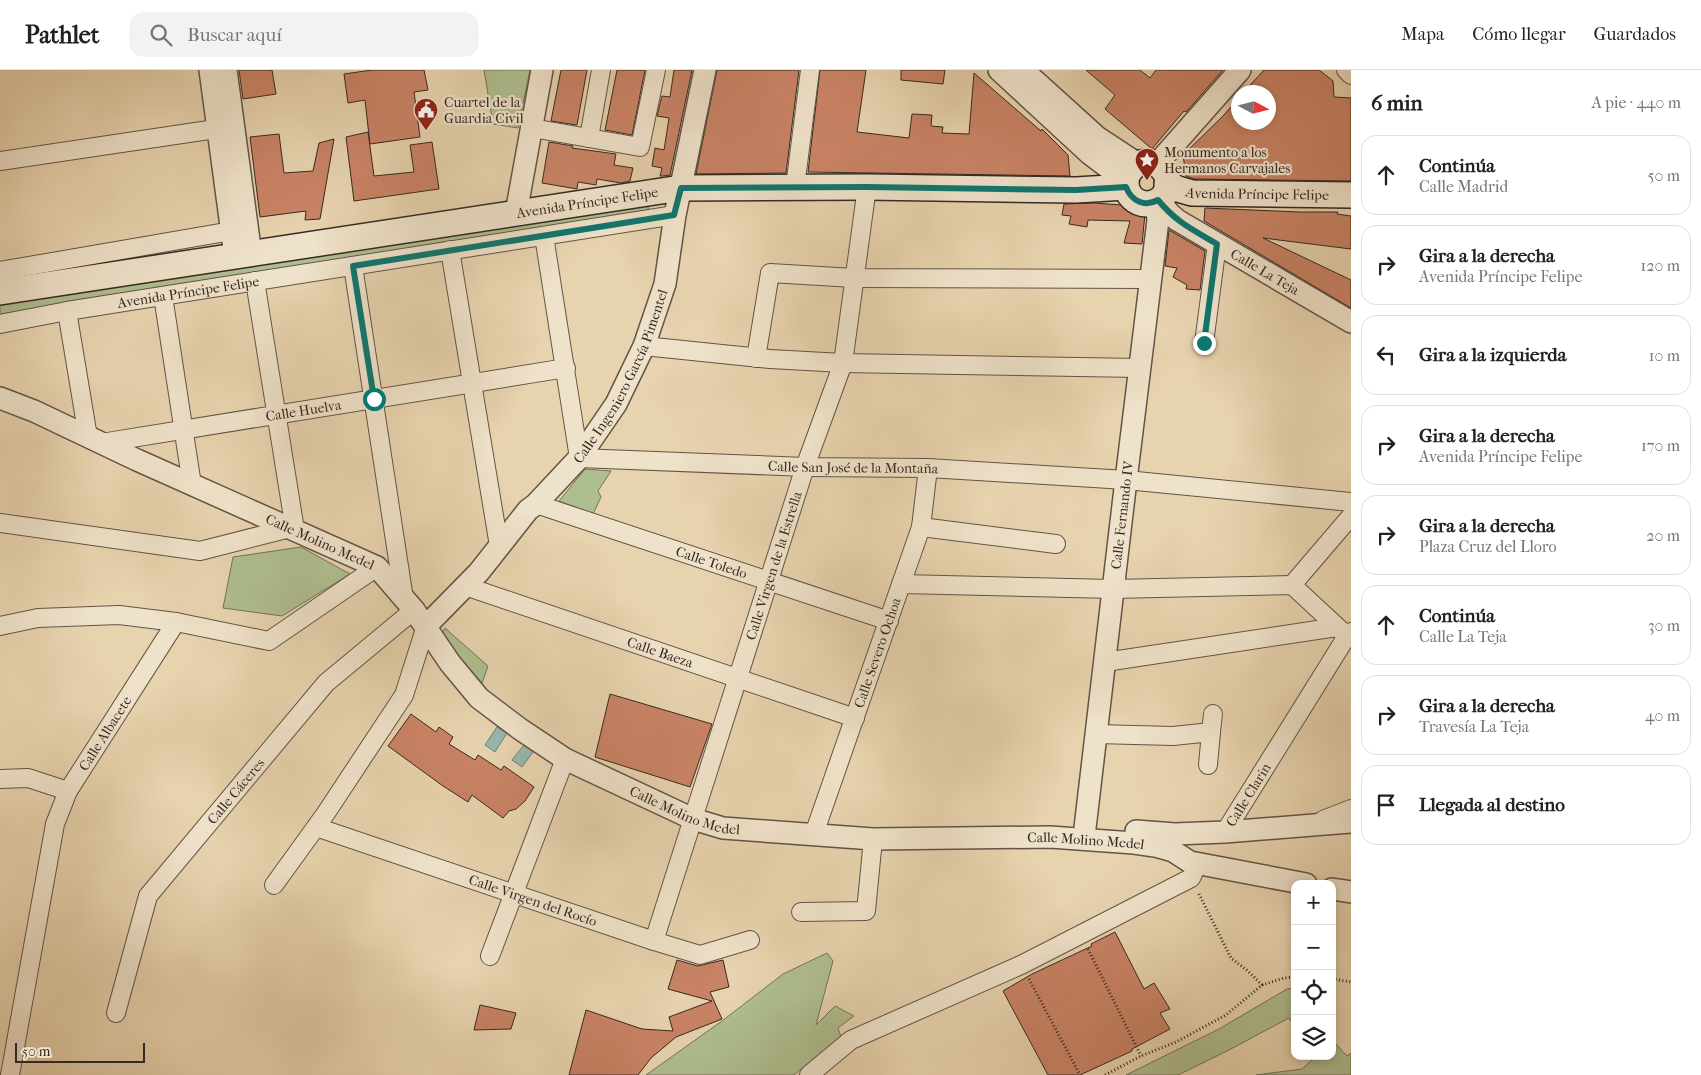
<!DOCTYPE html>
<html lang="es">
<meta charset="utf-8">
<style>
body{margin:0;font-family:"IM FELL French Canon",serif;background:#f2f2f2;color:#222}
.controls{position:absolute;right:15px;bottom:15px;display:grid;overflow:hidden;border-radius:10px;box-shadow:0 2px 8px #0003}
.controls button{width:45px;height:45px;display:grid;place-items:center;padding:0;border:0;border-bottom:1px solid #e0e0e0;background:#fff;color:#222;font:25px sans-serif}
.compass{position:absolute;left:1231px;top:15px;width:45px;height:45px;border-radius:50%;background:#fff;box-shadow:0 2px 8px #0003;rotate:97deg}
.scale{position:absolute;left:15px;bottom:12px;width:130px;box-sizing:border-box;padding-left:5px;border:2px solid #352a23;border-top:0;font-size:14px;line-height:18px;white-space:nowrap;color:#352a23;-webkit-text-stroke:4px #efe2ca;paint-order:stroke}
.stop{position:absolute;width:15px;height:15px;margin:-11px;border:4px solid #0f766e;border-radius:50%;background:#fff}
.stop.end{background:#0f766e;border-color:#fff;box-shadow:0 1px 5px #0008}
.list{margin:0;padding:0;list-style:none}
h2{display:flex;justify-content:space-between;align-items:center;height:65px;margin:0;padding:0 20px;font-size:21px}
h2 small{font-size:16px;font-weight:400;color:#767676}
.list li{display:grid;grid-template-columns:32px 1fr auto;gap:15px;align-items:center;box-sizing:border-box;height:80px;margin:0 10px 10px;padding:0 10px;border:1px solid #e0e0e0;border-radius:15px}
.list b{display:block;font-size:19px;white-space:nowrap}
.list p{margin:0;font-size:16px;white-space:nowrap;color:#767676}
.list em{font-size:16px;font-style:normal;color:#767676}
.icon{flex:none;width:28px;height:28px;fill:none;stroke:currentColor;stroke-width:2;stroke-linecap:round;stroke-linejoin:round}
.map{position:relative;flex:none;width:1351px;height:1005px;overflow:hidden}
header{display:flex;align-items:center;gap:30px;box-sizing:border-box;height:70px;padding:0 25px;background:#fff;border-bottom:1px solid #e0e0e0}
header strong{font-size:24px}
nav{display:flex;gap:28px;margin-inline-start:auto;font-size:18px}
.search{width:350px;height:45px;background:#f2f2f2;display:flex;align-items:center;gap:12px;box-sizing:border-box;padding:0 18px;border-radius:15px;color:#767676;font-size:19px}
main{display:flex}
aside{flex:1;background:#fff}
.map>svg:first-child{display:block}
.green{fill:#afbe8f;stroke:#727459}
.water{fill:#97b7ac;stroke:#707f75}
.building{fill:#c98365;stroke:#352a23}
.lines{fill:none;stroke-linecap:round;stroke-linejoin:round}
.minor-casing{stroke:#625446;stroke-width:20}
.tertiary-casing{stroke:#625446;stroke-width:24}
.secondary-casing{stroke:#352a23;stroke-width:28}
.path{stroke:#352a23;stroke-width:3;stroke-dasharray:1 2.5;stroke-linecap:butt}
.minor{stroke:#efe2ca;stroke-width:18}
.tertiary{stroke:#efe2ca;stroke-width:21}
.secondary{stroke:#efe2ca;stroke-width:25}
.route{stroke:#0f766e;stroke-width:6}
.labels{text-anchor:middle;stroke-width:4.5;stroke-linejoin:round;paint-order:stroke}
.poi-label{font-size:14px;fill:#352a23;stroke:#efe2ca;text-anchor:start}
.street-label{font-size:14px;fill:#352a23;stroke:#efe2ca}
</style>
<header>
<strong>Pathlet</strong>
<div class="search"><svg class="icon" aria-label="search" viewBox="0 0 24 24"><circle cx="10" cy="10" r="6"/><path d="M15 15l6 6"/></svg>Buscar aquí</div>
<nav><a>Mapa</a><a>Cómo llegar</a><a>Guardados</a></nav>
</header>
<main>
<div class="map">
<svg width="1351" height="1005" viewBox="0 0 1351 1005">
<rect width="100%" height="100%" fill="#e7d3ae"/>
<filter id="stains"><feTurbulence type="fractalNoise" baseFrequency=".004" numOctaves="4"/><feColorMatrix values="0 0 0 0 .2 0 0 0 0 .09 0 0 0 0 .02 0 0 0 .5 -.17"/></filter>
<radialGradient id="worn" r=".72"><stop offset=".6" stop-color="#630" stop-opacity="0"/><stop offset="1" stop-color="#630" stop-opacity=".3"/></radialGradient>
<!-- green -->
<g class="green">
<polygon points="484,0 530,0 518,58 493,54"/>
<polygon points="647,126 649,145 0,253 0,229"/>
<polygon points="585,399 611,401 598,421 601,427 593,444 559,431"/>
<polygon points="301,477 350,504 282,546 223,538 233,487"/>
<polygon points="445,558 488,596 482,613 441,566"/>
<polygon points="827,883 833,891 816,955 835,936 854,946 838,958 841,967 794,1005 646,1005 722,951 783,904"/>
<polygon points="1295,918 1295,958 1289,948 1227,981 1178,1005 1126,1005 1219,959 1287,919"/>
<polygon points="1332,970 1347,986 1351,983 1351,1005 1256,1005 1302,999 1312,990 1310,986 1332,986"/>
</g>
<!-- water -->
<g class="water">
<polygon points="497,657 507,663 495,682 485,675"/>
<polygon points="524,675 533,682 522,697 512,690"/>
</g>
<!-- building -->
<g class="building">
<polygon points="239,0 272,0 276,24 243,29"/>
<polygon points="372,0 424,0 428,20 414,22 420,67 370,74 365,30 348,33 344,4"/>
<polygon points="561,0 587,0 577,55 551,51"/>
<polygon points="617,0 645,0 632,65 605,60"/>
<polygon points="674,0 692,0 670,105 663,106 660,106 662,98 652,96 655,78 664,80 669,48 657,46 662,26 670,27"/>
<polygon points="717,0 799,0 786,103 696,104"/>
<polygon points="820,0 866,0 857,62 909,68 912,44 932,45 931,56 943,57 942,63 969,64 974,3 1041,61 1042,59 1068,85 1070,106 808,102"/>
<polygon points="901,0 945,0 943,14 901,10"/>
<polygon points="1086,0 1140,0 1150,8 1156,0 1223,0 1186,42 1184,41 1152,79 1105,39 1115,25"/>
<polygon points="1264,0 1319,0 1333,11 1334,27 1351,28 1351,111 1194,109 1186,106 1183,85 1223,46 1238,29 1238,52 1268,52 1268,22 1244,22"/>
<polygon points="368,62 374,106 414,102 410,75 432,72 439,119 354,131 346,67"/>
<polygon points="279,64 284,103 313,101 319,73 334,69 320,149 305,150 306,141 260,147 250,67"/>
<polygon points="549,72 573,76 572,78 616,84 614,95 633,98 630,111 621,113 597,109 596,115 578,112 577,119 542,113"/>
<polygon points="1094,133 1122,135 1145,144 1142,174 1124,173 1130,151 1088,150 1087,157 1069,154 1071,146 1062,145 1064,134"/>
<polygon points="1205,138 1300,142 1338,142 1337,144 1351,146 1351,179 1263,168 1351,210 1351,238 1204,151"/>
<polygon points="1169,160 1205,181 1200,220 1186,219 1187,215 1173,207 1177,198 1165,196"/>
<polygon points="610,624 712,654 690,717 595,687"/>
<polygon points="411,644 436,662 439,657 453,667 449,674 475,690 478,685 501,700 504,696 534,717 525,731 516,739 509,741 503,748 472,725 468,732 443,716 388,676"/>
<polygon points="1115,862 1144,919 1154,913 1170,939 1160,943 1170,959 1132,979 1132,981 1080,1005 1048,1005 1003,921 1032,904 1092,876 1091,874"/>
<polygon points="677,890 698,896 723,890 729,917 710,922 722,949 676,967 651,988 638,1005 569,1005 586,940 642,959 673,961 669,947 712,931 668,919"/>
<polygon points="480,935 516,943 511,959 474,960"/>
</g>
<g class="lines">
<defs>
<g id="minor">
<polyline points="1346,0 1351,5"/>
<polyline points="532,58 640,77 656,0"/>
<polyline points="589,68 601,0"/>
<polyline points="0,91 229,57"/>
<polyline points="795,117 810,0"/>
<path id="s1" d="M544,166L579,388L805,397L928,398L1126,410L1351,432"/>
<polyline points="450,180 499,476"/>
<polyline points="353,196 404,529"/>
<polyline points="0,201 243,159"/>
<polyline points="255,211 295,460"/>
<polyline points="163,226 192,415"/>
<polyline points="67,241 88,367"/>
<path id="s2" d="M0,254L67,241L675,145"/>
<polyline points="1204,273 1217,174"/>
<polyline points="644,276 770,289 843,293 1140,298"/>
<polyline points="756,288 770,203 854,208 1150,209"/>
<path id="s3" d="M101,373L566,298"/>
<path id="s4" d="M536,434L889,551"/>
<polyline points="0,453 200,481 290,458"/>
<polyline points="921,457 1056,474"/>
<polyline points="901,514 1113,519 1292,515 1347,566"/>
<polyline points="1292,515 1351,446"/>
<path id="s5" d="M465,516L855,648"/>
<polyline points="0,556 38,548 119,545 176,552"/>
<polyline points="1105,592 1337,557"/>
<polyline points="1211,662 1213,644"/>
<polyline points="1096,664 1173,666 1211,662 1208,695"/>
<polyline points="0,709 28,708 68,721"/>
<polyline points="1323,750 1351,739"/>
<path id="s6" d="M316,757L654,871L700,885L750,870"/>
<path id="s7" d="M1225,762L1347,566L1351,562"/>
<path id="s8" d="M814,764L921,457L928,398"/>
<polyline points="274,815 326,743 404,625 426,556"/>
<polyline points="801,842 866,841 873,769"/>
<path id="s9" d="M654,871L805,397L843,293L867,117"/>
<polyline points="490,886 565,689"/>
<path id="s10" d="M116,943L148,826L326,613L414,540"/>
<path id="s11" d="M10,1005L55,754L68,721L176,552L269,571L377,497"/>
<path d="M809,1005L851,970L1021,895L1191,808C1195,801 1195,799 1190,792"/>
</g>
<g id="tertiary">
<polyline points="210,0 235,186"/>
<polyline points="226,0 251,185"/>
<polyline points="999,0 1090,84 1115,103 1126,108"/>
<polyline points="1023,0 1097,67 1138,94"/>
<polyline points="1157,94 1240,0"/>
<path id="s12" d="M1159,130L1169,143L1177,150L1351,252"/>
<polyline points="516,143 542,0"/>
<path id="s13" d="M0,328L34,341L137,390L377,497L414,540L450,593L479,628L520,659L565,689L693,749L723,758L873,769L1050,767L1134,773L1155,776L1173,781L1190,792L1306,814"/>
<path id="s14" d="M426,556L479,502L528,440L536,434L579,388L616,334L644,276L665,214L675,145L705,0"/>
<path id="s15" d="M1085,758L1126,410L1158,150L1156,132"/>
<polyline points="1136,761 1175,764 1225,762 1351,752"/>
<polyline points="1332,819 1351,822"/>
</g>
<g id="secondary">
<circle cx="1147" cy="113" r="21"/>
<path id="s16" d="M1167,114L1178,119L1192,123L1351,125"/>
<path id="s17" d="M0,222L681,118L867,117L1076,120L1126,117"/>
</g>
</defs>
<!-- minor casing -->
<use href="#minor" class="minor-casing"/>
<!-- tertiary casing -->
<use href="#tertiary" class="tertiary-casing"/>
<!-- secondary casing -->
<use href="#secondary" class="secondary-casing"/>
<!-- path -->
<g class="path">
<polyline points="1088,879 1141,986"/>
<polyline points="1029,909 1080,1005"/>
<polyline points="1332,909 1351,912"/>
<polyline points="1262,915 1284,908 1295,907"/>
<polyline points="1105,1005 1141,986 1176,972 1226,945 1262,915 1248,901 1231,888 1198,822"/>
</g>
<!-- minor -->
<use href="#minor" class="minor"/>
<!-- tertiary -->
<use href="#tertiary" class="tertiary"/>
<!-- secondary -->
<use href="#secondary" class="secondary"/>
</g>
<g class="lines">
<!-- route -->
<path class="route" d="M374,329L353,196L674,145L681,118L867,117L1076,120L1126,117C1132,132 1145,137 1158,130C1176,152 1193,160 1217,174L1204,273"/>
</g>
<!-- icons -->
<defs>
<symbol id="civic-pin" viewBox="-11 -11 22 30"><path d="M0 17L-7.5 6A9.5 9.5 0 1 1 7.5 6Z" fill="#8f2418" stroke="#efe2ca"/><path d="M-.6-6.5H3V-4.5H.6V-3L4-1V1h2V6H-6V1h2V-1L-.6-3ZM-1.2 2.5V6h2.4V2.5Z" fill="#fff"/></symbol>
<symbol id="sight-pin" viewBox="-11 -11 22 30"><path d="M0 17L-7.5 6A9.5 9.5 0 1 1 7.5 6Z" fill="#8f2418" stroke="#efe2ca"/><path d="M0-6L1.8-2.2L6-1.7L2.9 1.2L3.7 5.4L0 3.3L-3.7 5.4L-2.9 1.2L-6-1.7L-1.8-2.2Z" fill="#fff"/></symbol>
</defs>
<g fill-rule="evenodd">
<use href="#civic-pin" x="412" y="26" width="28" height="38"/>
<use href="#sight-pin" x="1133" y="76" width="28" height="38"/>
</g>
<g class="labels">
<!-- poi labels -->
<g class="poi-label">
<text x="444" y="37">Cuartel de la<tspan x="444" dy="16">Guardia Civil</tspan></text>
<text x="1164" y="87">Monumento a los<tspan x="1164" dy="16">Hermanos Carvajales</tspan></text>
</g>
<!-- street labels -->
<g class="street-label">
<text dy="5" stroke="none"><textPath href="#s16" startOffset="92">Avenida Príncipe Felipe</textPath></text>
<text dy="5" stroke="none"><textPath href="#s17" startOffset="594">Avenida Príncipe Felipe</textPath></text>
<text dy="5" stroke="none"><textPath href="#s12" startOffset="129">Calle La Teja</textPath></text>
<text dy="5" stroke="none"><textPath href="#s2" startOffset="191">Avenida Príncipe Felipe</textPath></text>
<text dy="5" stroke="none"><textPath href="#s14" startOffset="320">Calle Ingeniero García Pimentel</textPath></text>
<text dy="5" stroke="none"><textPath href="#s3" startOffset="205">Calle Huelva</textPath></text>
<text dy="5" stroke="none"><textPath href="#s1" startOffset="499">Calle San José de la Montaña</textPath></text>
<text dy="5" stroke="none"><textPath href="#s15" startOffset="315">Calle Fernando IV</textPath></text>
<text dy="5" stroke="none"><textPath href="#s13" startOffset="351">Calle Molino Medel</textPath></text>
<text dy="5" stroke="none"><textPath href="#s4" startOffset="185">Calle Toledo</textPath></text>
<text dy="5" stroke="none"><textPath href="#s9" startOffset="394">Calle Virgen de la Estrella</textPath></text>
<text dy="5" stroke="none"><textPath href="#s5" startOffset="206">Calle Baeza</textPath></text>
<text dy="5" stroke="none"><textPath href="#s8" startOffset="192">Calle Severo Ochoa</textPath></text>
<text dy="5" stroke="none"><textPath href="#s11" startOffset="359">Calle Albacete</textPath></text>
<text dy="5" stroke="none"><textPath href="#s10" startOffset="258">Calle Cáceres</textPath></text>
<text dy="5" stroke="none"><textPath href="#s7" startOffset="44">Calle Clarin</textPath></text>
<text dy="5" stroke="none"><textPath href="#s13" startOffset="816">Calle Molino Medel</textPath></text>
<text dy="5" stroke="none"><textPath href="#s13" startOffset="1221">Calle Molino Medel</textPath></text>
<text dy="5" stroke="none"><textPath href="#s6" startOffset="229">Calle Virgen del Rocío</textPath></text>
</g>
</g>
<rect width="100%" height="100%" filter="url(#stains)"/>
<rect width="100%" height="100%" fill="url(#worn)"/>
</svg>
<div class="controls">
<button>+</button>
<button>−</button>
<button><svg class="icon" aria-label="locate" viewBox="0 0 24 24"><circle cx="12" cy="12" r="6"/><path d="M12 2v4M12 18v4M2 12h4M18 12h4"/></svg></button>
<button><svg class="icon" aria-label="layers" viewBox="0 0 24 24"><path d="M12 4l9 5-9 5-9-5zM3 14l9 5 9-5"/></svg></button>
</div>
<svg class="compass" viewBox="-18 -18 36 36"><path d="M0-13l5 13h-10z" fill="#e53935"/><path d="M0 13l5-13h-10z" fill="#767676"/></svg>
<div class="scale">50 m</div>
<div class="stop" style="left:374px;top:329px"></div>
<div class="stop end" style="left:1204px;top:273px"></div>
</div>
<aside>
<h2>6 min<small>A pie · 440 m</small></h2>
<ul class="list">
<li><svg class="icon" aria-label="ahead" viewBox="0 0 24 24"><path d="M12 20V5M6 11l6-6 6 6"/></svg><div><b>Continúa</b><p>Calle Madrid</p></div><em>50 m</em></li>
<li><svg class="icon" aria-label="right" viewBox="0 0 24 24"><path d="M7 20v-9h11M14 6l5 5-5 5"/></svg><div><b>Gira a la derecha</b><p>Avenida Príncipe Felipe</p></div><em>120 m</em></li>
<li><svg class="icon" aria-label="left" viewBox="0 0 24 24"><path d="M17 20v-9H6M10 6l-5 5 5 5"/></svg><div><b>Gira a la izquierda</b></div><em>10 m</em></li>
<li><svg class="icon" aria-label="right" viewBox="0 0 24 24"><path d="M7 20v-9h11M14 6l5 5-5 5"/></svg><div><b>Gira a la derecha</b><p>Avenida Príncipe Felipe</p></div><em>170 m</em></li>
<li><svg class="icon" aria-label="right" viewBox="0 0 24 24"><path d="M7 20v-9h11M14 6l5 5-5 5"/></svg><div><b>Gira a la derecha</b><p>Plaza Cruz del Lloro</p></div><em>20 m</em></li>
<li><svg class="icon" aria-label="ahead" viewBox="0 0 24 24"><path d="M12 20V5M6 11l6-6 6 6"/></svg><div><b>Continúa</b><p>Calle La Teja</p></div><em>30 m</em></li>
<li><svg class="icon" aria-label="right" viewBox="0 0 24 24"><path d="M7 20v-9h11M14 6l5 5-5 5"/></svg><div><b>Gira a la derecha</b><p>Travesía La Teja</p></div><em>40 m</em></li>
<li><svg class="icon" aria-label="arrive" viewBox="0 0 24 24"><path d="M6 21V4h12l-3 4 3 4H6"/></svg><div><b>Llegada al destino</b></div></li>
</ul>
</aside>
</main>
